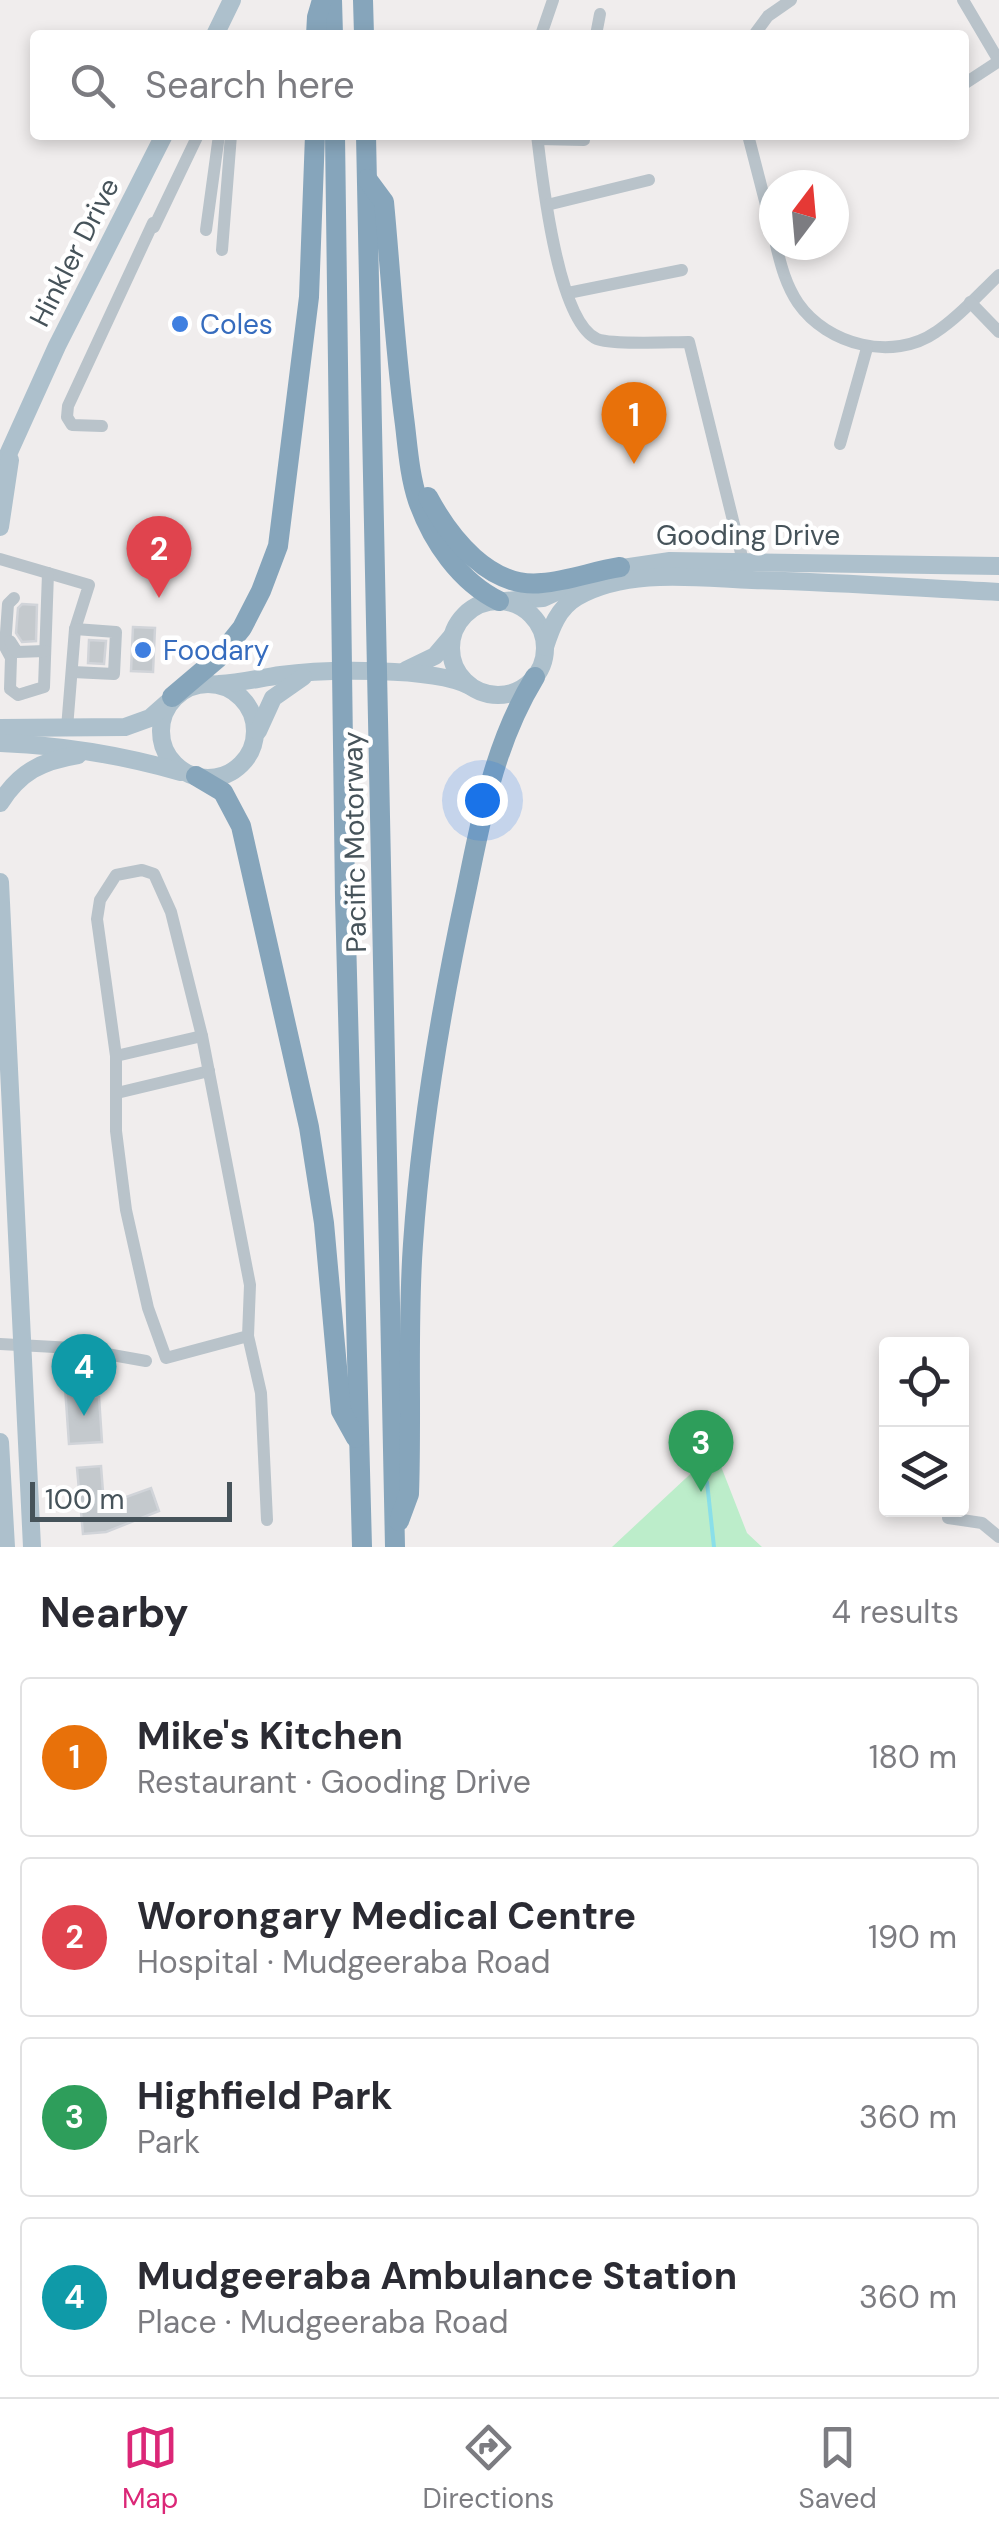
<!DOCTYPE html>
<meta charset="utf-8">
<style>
body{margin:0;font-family:"DM Sans",sans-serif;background:#f2f2f3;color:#2b2b33}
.controls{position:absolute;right:30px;bottom:30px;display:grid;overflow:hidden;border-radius:10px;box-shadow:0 5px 15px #0003}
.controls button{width:90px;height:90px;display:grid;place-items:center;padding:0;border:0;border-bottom:2px solid #e1e1e2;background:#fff;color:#2b2b33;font:50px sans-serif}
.compass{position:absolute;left:759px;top:170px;width:90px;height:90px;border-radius:50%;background:#fff;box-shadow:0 5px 15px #0003;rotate:16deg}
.scale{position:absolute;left:30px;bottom:25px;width:202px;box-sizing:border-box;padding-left:10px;border:5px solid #46535a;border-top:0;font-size:28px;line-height:35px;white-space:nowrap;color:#46535a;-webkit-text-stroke:8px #fff;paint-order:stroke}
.you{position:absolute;left:482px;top:800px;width:35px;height:35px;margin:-25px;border:8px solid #fff;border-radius:50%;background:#1a73e8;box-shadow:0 0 0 15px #1a73e833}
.badge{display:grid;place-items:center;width:65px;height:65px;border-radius:50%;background:#db2777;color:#fff;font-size:32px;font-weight:700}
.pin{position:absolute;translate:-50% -82px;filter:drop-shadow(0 2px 5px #0008)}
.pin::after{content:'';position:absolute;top:52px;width:35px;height:30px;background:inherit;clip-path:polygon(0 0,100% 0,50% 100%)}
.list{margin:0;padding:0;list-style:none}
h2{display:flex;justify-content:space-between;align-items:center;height:130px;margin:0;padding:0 40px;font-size:42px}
h2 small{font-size:32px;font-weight:400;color:#7c7c81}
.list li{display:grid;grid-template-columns:65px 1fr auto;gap:30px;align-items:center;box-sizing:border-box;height:160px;margin:0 20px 20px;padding:0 20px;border:2px solid #e1e1e2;border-radius:10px}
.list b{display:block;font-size:38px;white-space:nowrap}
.list p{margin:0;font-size:32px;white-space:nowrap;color:#7c7c81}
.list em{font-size:32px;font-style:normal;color:#7c7c81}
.icon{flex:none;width:55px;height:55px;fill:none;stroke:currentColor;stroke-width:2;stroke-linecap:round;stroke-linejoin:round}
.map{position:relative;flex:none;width:999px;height:1547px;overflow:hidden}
.search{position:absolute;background:#fff;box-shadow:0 5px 15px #0003;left:30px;right:30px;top:30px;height:110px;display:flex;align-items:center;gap:25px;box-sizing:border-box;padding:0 35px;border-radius:10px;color:#7c7c81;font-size:38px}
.sheet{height:850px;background:#fff}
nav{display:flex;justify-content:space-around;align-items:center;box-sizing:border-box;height:140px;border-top:2px solid #e1e1e2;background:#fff;font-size:28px;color:#7c7c81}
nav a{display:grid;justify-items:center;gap:5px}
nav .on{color:#db2777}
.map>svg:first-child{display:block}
.green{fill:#bcedca}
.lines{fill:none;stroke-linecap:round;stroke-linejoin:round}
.stream{stroke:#8adfe9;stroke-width:4}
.building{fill:#c4c9cd;stroke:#d1d4d9;stroke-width:2.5}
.minor{stroke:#b9c3ca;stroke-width:12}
.major{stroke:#adc0cc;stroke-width:18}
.highway{stroke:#86a5bb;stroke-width:20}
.shop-dot{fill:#3f7fe0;stroke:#fff;stroke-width:4}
.labels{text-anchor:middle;stroke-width:9;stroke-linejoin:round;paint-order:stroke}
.street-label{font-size:28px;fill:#46535a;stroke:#fff}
.shop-label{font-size:28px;fill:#366cbe;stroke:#fff;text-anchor:start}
</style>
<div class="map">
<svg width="999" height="1547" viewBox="0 0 999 1547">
<rect width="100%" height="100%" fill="#f0eded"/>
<!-- green -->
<polygon class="green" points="715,1451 747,1533 762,1547 612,1547"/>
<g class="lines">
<!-- stream -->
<polyline class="stream" points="707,1482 714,1547"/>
</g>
<!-- building -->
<g class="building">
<polygon points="22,604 37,605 36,641 22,642 16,633 18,608"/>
<polygon points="133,627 155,628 153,672 131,671"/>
<polygon points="89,640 106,641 104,664 88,663"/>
<polygon points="77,1386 77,1391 91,1390 92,1397 99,1397 102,1442 69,1444 65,1387"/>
<polygon points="101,1466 104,1505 151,1488 159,1511 106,1532 83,1534 77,1468"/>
</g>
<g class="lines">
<!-- minor -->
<g class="minor">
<polyline points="963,0 999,61"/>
<polyline points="541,35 553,0"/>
<polyline points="596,35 600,14"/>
<polyline points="754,35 768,16 791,0"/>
<polyline points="964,84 999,61"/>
<path d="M537,135C542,176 557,321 597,339C611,345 670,342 689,342L743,561"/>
<polyline points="748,135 774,236"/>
<polyline points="538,139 584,140 584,135"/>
<polyline points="547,205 649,180"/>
<polyline points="154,227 198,135"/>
<polyline points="206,230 219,135"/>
<path d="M776,245C781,266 786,285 798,303C827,345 893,362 936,332C959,317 979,294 999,275"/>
<polyline points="222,250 231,135"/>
<polyline points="568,293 682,270"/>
<polyline points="970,302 999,332"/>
<polyline points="102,426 72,425 67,417 68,406 153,223"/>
<polyline points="840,444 867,348"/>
<polyline points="0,559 89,585 75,629 67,728"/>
<polyline points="14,598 8,604 5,647 11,658 10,689 18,695 44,687 48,573"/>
<polyline points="10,641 17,652 45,651"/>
<polyline points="73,672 114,674 116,632 75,629"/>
<polyline points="116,1056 202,1036"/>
<polyline points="117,1093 209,1071"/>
<polyline points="248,1336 166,1358 148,1308 126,1210 116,1131 116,1056 97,919 100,900 116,875 142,870 154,874 171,912 202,1036 250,1285 248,1336 261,1393 267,1520"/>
<polyline points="0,1344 73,1348 146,1361"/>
<polyline points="948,1518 982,1523 999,1537"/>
</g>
<!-- major -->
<g class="major">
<polyline points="215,35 232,0"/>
<polyline points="0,472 57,346 164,135"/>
<polyline points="0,527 10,460"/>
<polyline points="609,570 670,561 999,566"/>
<polyline points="505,601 543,598 580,581"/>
<circle cx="498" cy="648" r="47"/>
<path d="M545,647C551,628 558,608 577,597C628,568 697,578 752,580C835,582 917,588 999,592"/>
<polyline points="406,670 435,656 452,636"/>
<circle cx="208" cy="731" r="47"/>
<path d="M219,684C240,683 260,678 281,675C324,669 433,667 470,686"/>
<polyline points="0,728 125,727 150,718 167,703"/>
<polyline points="258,731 273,698 303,677"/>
<path d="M0,743C63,745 121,755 181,772"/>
<path d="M0,803C20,772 41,761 78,755"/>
<polyline points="0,882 32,1547"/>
<polyline points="0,1442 6,1547"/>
</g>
<!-- highway -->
<g class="highway">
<polyline points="332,0 333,35"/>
<polyline points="363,0 364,35"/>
<polyline points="316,35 317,17 322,0"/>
<polyline points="335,135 345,898 362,1547"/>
<polyline points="366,135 395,1547"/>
<path d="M367,179L384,202C391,276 395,351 405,425C408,451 410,477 418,501C432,541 460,582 499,601"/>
<path d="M428,497C450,538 490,589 542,583C568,581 594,571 620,567"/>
<polyline points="172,697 218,658 242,628 261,591 278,546 309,297 315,135"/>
<polyline points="196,776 223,792 241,826 309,1127 324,1223 341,1411 356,1438"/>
<path d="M399,1521L409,1494C412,1411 407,1327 413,1244C421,1125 441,1008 466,892C482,815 494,744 535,677"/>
</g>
</g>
<!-- markers -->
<g class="shop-dot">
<circle cx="180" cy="324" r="10"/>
<circle cx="143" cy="650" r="10"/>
</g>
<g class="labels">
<!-- street labels -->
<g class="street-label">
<text transform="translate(74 252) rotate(-63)" y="10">Hinkler Drive</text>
<text x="748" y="545">Gooding Drive</text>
<text transform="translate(354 842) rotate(-91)" y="10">Pacific Motorway</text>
</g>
<!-- shop labels -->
<g class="shop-label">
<text x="200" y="334">Coles</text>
<text x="163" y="660">Foodary</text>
</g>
</g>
</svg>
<div class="controls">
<button><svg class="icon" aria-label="locate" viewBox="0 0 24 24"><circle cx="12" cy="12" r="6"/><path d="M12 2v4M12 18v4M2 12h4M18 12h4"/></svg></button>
<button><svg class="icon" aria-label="layers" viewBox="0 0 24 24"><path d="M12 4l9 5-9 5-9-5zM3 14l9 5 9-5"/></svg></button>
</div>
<svg class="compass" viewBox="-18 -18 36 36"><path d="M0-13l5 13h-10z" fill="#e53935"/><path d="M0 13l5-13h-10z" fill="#7c7c81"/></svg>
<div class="scale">100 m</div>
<div class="you"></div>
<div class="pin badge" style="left:634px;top:464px;background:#e8710a">1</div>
<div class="pin badge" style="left:159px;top:598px;background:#e0444e">2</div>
<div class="pin badge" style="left:701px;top:1492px;background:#2e9e5b">3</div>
<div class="pin badge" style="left:84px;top:1416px;background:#0f9aa8">4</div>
<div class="search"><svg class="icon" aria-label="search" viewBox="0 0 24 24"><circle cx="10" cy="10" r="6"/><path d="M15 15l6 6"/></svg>Search here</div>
</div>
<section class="sheet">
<h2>Nearby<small>4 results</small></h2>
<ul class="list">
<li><span class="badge" style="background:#e8710a">1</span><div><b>Mike's Kitchen</b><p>Restaurant · Gooding Drive</p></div><em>180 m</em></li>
<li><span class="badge" style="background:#e0444e">2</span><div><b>Worongary Medical Centre</b><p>Hospital · Mudgeeraba Road</p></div><em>190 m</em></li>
<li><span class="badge" style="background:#2e9e5b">3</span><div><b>Highfield Park</b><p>Park</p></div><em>360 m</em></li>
<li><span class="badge" style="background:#0f9aa8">4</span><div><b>Mudgeeraba Ambulance Station</b><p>Place · Mudgeeraba Road</p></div><em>360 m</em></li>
</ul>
</section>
<nav>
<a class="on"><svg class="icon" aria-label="map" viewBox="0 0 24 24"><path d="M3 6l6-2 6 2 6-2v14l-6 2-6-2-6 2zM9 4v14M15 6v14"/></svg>Map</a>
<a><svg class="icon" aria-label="directions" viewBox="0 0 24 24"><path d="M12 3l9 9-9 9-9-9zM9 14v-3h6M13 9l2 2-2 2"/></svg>Directions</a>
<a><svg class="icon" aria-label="saved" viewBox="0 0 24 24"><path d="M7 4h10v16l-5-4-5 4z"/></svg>Saved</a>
</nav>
